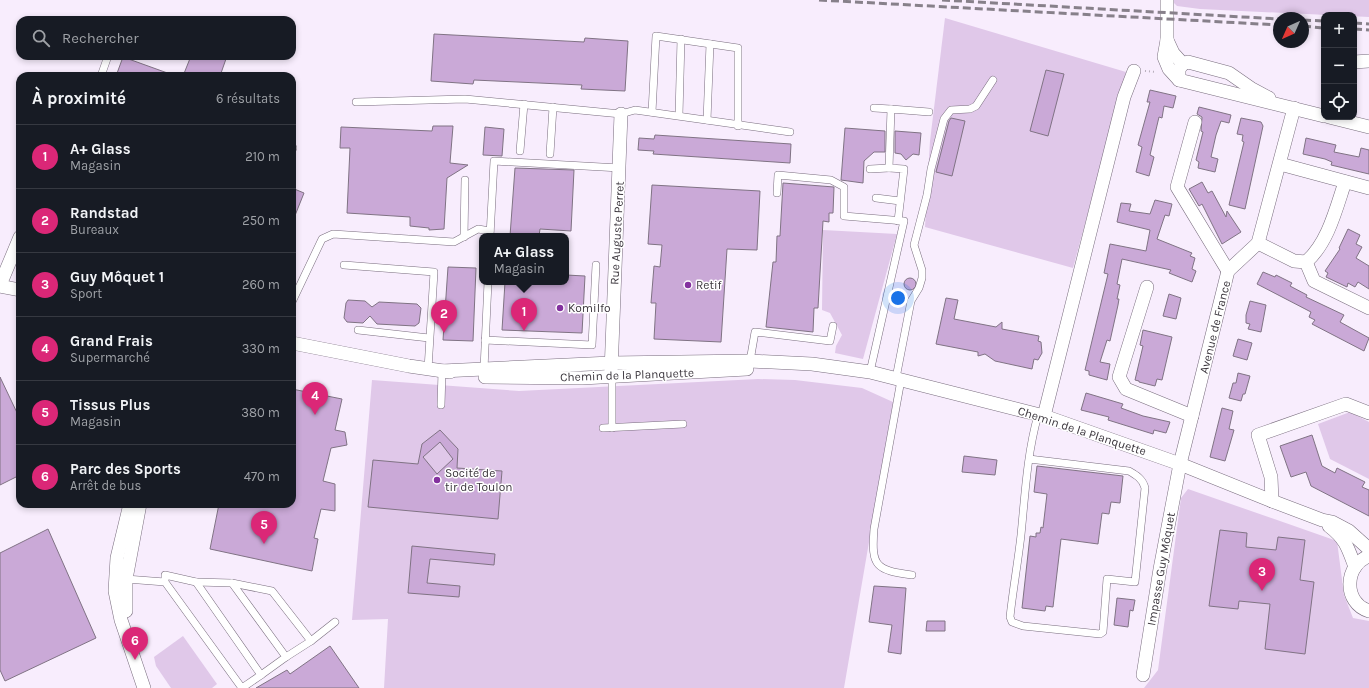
<!DOCTYPE html>
<html lang="fr">
<meta charset="utf-8">
<style>
body{margin:0;font-family:Karla,sans-serif;background:#20242c;color:#f1f3f6}
.controls{position:absolute;right:12px;top:12px;display:grid;overflow:hidden;border-radius:8px;box-shadow:0 2px 6px #0003}
.controls button{width:36px;height:36px;display:grid;place-items:center;padding:0;border:0;border-bottom:1px solid #363941;background:#171b24;color:#f1f3f6;font:20px sans-serif}
.compass{position:absolute;left:1273px;top:12px;width:36px;height:36px;border-radius:50%;background:#171b24;box-shadow:0 2px 6px #0003;rotate:225deg}
.you{position:absolute;left:898px;top:298px;width:14px;height:14px;margin:-10px;border:3px solid #fff;border-radius:50%;background:#1a73e8;box-shadow:0 0 0 6px #1a73e833}
.badge{display:grid;place-items:center;width:26px;height:26px;border-radius:50%;background:#db2777;color:#fff;font-size:13px;font-weight:700}
.pin{position:absolute;translate:-50% -33px;filter:drop-shadow(0 1px 2px #0008)}
.pin::after{content:'';position:absolute;top:21px;width:14px;height:12px;background:inherit;clip-path:polygon(0 0,100% 0,50% 100%)}
.popup{position:absolute;left:479px;top:233px;width:90px;height:52px;box-sizing:border-box;display:grid;place-content:center;border-radius:8px;background:#171b24;filter:drop-shadow(0 1px 3px #0005);font-size:13px;white-space:nowrap;color:#9ea1a6}
.popup b{font-size:15px;color:#f1f3f6}
.popup::after{content:'';position:absolute;left:50%;top:100%;margin-left:-8px;border:8px solid transparent;border-top-color:#171b24}
.list{margin:0;padding:0;list-style:none}
h2{display:flex;justify-content:space-between;align-items:center;height:52px;margin:0;padding:0 16px;font-size:17px}
h2 small{font-size:13px;font-weight:400;color:#9ea1a6}
.list li{display:grid;grid-template-columns:26px 1fr auto;gap:12px;align-items:center;box-sizing:border-box;height:64px;padding:0 16px;border-top:1px solid #363941}
.list b{display:block;font-size:15px;white-space:nowrap}
.list p{margin:0;font-size:13px;white-space:nowrap;color:#9ea1a6}
.list em{font-size:13px;font-style:normal;color:#9ea1a6}
.icon{flex:none;width:22px;height:22px;fill:none;stroke:currentColor;stroke-width:2;stroke-linecap:round;stroke-linejoin:round}
.map{position:relative;flex:none;width:1369px;height:688px;overflow:hidden}
.search{position:absolute;background:#171b24;box-shadow:0 2px 6px #0003;left:16px;top:16px;width:280px;height:44px;display:flex;align-items:center;gap:10px;box-sizing:border-box;padding:0 14px;border-radius:12px;color:#9ea1a6;font-size:15px}
.panel{position:absolute;background:#171b24;box-shadow:0 2px 6px #0003;left:16px;top:72px;width:280px;height:436px;border-radius:12px}
.map>svg:first-child{display:block}
.green{fill:#e0c8e9}
.building{fill:#caa9d7;stroke:#807384;fill-rule:evenodd}
.lines{fill:none;stroke-linecap:round;stroke-linejoin:round}
.lane-casing{stroke:#796d7e;stroke-width:8}
.street-casing{stroke:#796d7e;stroke-width:14}
.path{stroke:#b8afbc;stroke-width:2;stroke-dasharray:1 3;stroke-linecap:butt}
.lane{stroke:#fff;stroke-width:7}
.street{stroke:#fff;stroke-width:13}
.rail{stroke:#87808a;stroke-width:3;stroke-dasharray:8 4;stroke-linecap:butt}
.poi-dot{fill:#84319f;stroke:#fff;stroke-width:1.5}
.labels{text-anchor:middle;stroke-width:3;stroke-linejoin:round;paint-order:stroke}
.street-label{font-size:12px;fill:#3b363d;stroke:#fff}
.poi-label{font-size:12px;fill:#3b363d;stroke:#fff;text-anchor:start}
</style>
<div class="map">
<svg width="1369" height="688" viewBox="0 0 1369 688">
<rect width="100%" height="100%" fill="#f8edfd"/>
<!-- green -->
<g class="green">
<polygon points="1171,0 1369,0 1369,17 1200,9 1177,6"/>
<polygon points="945,18 1126,72 1073,268 925,227 930,141"/>
<polygon points="823,230 897,234 863,359 835,353 836,346 842,335 830,313 822,310"/>
<polygon points="758,379 795,380 862,388 893,402 844,688 384,688 388,619 352,620 372,380 519,391"/>
<polygon points="1350,412 1369,422 1369,479 1330,459 1318,424"/>
<polygon points="1188,489 1337,541 1344,595 1353,618 1369,621 1369,688 1144,688 1158,670 1181,498"/>
<polygon points="183,636 217,684 212,688 171,688 156,666 154,657"/>
</g>
<!-- building -->
<g class="building">
<polygon points="434,34 584,42 585,38 628,41 625,91 581,89 582,85 474,80 473,84 431,81"/>
<polygon points="191,56 227,56 220,76 183,76"/>
<polygon points="123,57 173,75 173,76 116,76"/>
<polygon points="1046,70 1064,74 1048,136 1030,131"/>
<polygon points="1150,90 1176,96 1173,108 1164,106 1162,118 1159,117 1150,155 1154,157 1149,176 1136,172 1142,147 1138,145 1150,102 1147,102"/>
<polygon points="1199,107 1231,115 1229,123 1221,121 1216,135 1211,157 1218,159 1215,172 1198,168 1199,162 1196,160 1203,132 1201,131 1202,117 1197,114"/>
<polygon points="951,118 965,121 952,176 936,172 949,121"/>
<polygon points="1241,118 1261,122 1263,126 1245,209 1229,205 1244,142 1242,141 1243,135 1237,134"/>
<polygon points="433,126 453,126 450,163 468,165 447,178 444,229 429,230 429,228 410,226 410,217 347,213 350,148 340,148 341,127 432,131"/>
<polygon points="485,127 504,129 502,156 483,155"/>
<polygon points="845,128 885,131 885,152 874,152 864,161 863,183 841,180"/>
<polygon points="895,131 921,133 919,155 913,154 906,160 901,154 895,153"/>
<polygon points="655,135 791,144 790,163 653,154 654,151 638,150 639,138 654,139"/>
<polygon points="1306,138 1336,145 1334,152 1359,157 1361,148 1369,150 1369,174 1331,165 1332,162 1325,159 1303,154"/>
<polygon points="515,168 574,170 571,231 540,229 539,236 510,236"/>
<polygon points="1202,182 1208,193 1212,191 1226,217 1227,211 1241,232 1222,244 1202,204 1199,206 1189,189"/>
<polygon points="783,183 834,187 833,213 829,213 829,222 823,221 818,308 814,308 813,332 766,327 773,262 776,262 777,236 780,236"/>
<polygon points="652,185 760,191 757,250 727,249 721,342 654,339 656,303 651,303 654,266 660,267 662,245 648,244"/>
<polygon points="292,188 304,193 292,223"/>
<polygon points="1155,200 1172,204 1169,216 1165,215 1157,239 1192,253 1190,256 1195,258 1192,269 1196,271 1192,282 1169,273 1171,270 1122,259 1117,284 1120,285 1117,299 1119,299 1118,305 1110,341 1107,340 1100,362 1110,364 1107,380 1089,375 1089,371 1085,370 1108,274 1104,273 1110,244 1146,251 1150,230 1117,222 1121,203 1131,204 1129,211 1150,214"/>
<polygon points="1348,229 1360,235 1356,244 1362,247 1356,258 1369,266 1369,289 1358,282 1355,287 1348,283 1347,287 1326,277 1328,273 1325,271 1340,249 1339,248"/>
<polygon points="448,267 476,268 473,341 443,340"/>
<polygon points="1263,272 1275,277 1276,275 1292,283 1290,286 1307,295 1306,297 1344,315 1340,322 1369,338 1364,351 1312,324 1315,320 1309,317 1311,312 1257,284"/>
<polygon points="566,275 585,276 582,333 502,330 505,282 566,282"/>
<circle cx="910" cy="284" r="6"/>
<polygon points="1169,294 1181,298 1176,319 1163,316"/>
<polygon points="946,298 958,300 954,319 996,327 1002,322 1002,329 1039,336 1038,341 1041,342 1042,353 1038,360 1034,359 1032,369 995,361 985,354 978,356 978,352 936,344"/>
<polygon points="348,300 365,301 372,307 379,302 417,304 421,308 419,323 415,326 377,324 370,316 363,323 347,322 344,318 346,303"/>
<polygon points="1250,301 1266,305 1261,332 1248,329 1250,324 1246,323 1246,315"/>
<polygon points="1143,330 1172,337 1162,380 1157,379 1155,386 1139,382 1139,381 1135,380 1143,346 1140,345"/>
<polygon points="1238,339 1252,343 1247,360 1233,356"/>
<polygon points="1238,373 1250,376 1245,394 1243,394 1241,401 1229,398 1233,383 1236,383"/>
<polygon points="0,377 20,419 20,475 0,485"/>
<polygon points="292,389 342,399 335,430 345,432 347,445 331,448 323,481 335,484 335,511 321,509 314,538 318,539 312,571 210,549 219,504 292,504"/>
<polygon points="1086,393 1123,404 1121,408 1143,416 1170,422 1166,433 1154,430 1153,434 1108,420 1109,417 1081,410"/>
<polygon points="1222,408 1233,411 1229,429 1234,430 1225,461 1210,457"/>
<path d="M440,430L458,449L457,468L502,471L498,519L368,507L373,460L418,464L422,444ZM440,442L453,459L437,474L423,457Z"/>
<polygon points="1312,435 1322,466 1335,473 1337,468 1365,482 1362,487 1369,490 1369,516 1311,486 1306,472 1291,477 1280,446"/>
<polygon points="964,456 997,460 995,475 962,472"/>
<polygon points="1037,466 1123,476 1120,503 1111,502 1109,514 1102,513 1098,544 1061,539 1053,607 1046,606 1045,611 1022,608 1030,536 1036,537 1036,533 1040,533 1041,527 1043,528 1047,494 1034,492"/>
<polygon points="48,529 96,638 5,681 0,670 0,553"/>
<polygon points="1220,530 1247,533 1246,547 1276,550 1278,537 1305,540 1300,580 1314,582 1305,654 1265,649 1270,604 1239,601 1238,609 1209,606"/>
<polygon points="412,546 495,554 494,565 430,559 427,583 460,586 459,597 408,593"/>
<polygon points="874,586 906,588 901,654 888,652 892,625 869,622"/>
<polygon points="1117,598 1135,600 1133,611 1130,610 1128,627 1114,625"/>
<polygon points="927,621 945,621 945,631 926,631"/>
<polygon points="330,646 359,688 256,688 287,670 290,674"/>
</g>
<g class="lines">
<defs>
<g id="lane">
<polyline points="101,76 108,56"/>
<polyline points="356,102 465,99 621,114 635,110 790,132"/>
<polyline points="874,108 891,109"/>
<polyline points="652,112 656,36 738,48 738,126"/>
<polyline points="679,115 681,39"/>
<polyline points="707,120 710,44"/>
<polyline points="292,148 293,148"/>
<polyline points="520,151 524,104"/>
<polyline points="550,154 553,107"/>
<polyline points="870,169 889,168"/>
<polyline points="777,193 778,175 831,180 844,187 844,216 904,221 870,372"/>
<polyline points="876,198 900,201"/>
<polyline points="898,221 904,169 889,168 891,109 929,112"/>
<polyline points="490,236 494,161 620,168"/>
<polyline points="464,237 465,180"/>
<polyline points="344,265 434,272 428,369"/>
<polyline points="292,302 322,239 333,234 454,242 478,229 490,231"/>
<polyline points="358,330 429,338"/>
<polyline points="485,340 592,345 596,265"/>
<polyline points="750,361 755,332 830,341 833,326"/>
<polyline points="484,369 488,282"/>
<polyline points="612,377 612,428"/>
<polyline points="896,378 911,301 919,288 922,278 922,270 914,245 927,195 931,169 944,119 951,110 970,109 976,106 993,80"/>
<path d="M901,380L874,529C871,567 876,570 912,575"/>
<polyline points="441,405 442,371"/>
<polyline points="603,428 683,424"/>
<path d="M1029,459L1129,471C1136,475 1143,479 1145,488L1135,582L1107,579L1103,632L1100,634L1023,626L1012,622L1010,617C1013,589 1018,562 1021,535C1025,495 1027,454 1038,415"/>
<polyline points="126,579 165,582 242,688 261,675 196,582 165,575 165,582"/>
<polyline points="196,582 232,583 286,657 261,675"/>
<polyline points="232,583 272,591 311,641 286,657"/>
<polyline points="311,641 335,622"/>
</g>
<g id="street">
<polyline points="1167,0 1167,40 1164,57 1169,69 1179,80 1324,116"/>
<polyline points="1167,40 1173,53 1183,64"/>
<polyline points="1354,62 1369,61"/>
<polyline points="1179,80 1179,69 1183,64 1188,62 1229,73 1252,89 1269,98"/>
<polyline points="1329,117 1369,127"/>
<polyline points="1195,122 1177,187 1228,271"/>
<polyline points="1280,164 1369,188"/>
<polyline points="1258,243 1294,261 1306,262"/>
<path d="M1306,262C1328,243 1336,209 1345,182"/>
<polyline points="1306,262 1314,281 1369,308"/>
<polyline points="0,285 20,237"/>
<polyline points="0,286 20,290"/>
<polyline points="1147,287 1119,377 1126,389 1192,416"/>
<polyline points="292,343 409,366 450,372"/>
<polyline points="442,371 611,363 750,361 812,364 870,372 1044,416 1180,464 1272,501 1322,520 1332,522 1349,531 1369,549"/>
<polyline points="611,372 621,114"/>
<polyline points="485,377 582,378 747,369"/>
<polyline points="1044,416 1124,97 1134,71"/>
<polyline points="1272,501 1271,477 1258,435 1346,404 1369,413"/>
<polyline points="130,504 117,558 115,591 121,620 144,688"/>
<path d="M1329,526C1346,539 1348,548 1355,567"/>
<path d="M1369,556C1344,565 1343,603 1369,611"/>
<polyline points="126,611 126,579 140,504"/>
<polyline points="1143,675 1160,569 1180,464 1228,271 1258,243 1294,108"/>
</g>
</defs>
<!-- lane casing -->
<use href="#lane" class="lane-casing"/>
<!-- street casing -->
<use href="#street" class="street-casing"/>
<!-- path -->
<polyline class="path" points="1145,71 1156,72"/>
<!-- lane -->
<use href="#lane" class="lane"/>
<!-- street -->
<use href="#street" class="street"/>
<!-- rail -->
<g class="rail">
<polyline points="819,0 1279,25"/>
<polyline points="942,0 1279,19"/>
<polyline points="1303,20 1324,21"/>
<polyline points="1354,23 1369,24"/>
<polyline points="1303,26 1324,28"/>
<polyline points="1354,29 1369,30"/>
</g>
</g>
<!-- markers -->
<g class="poi-dot">
<circle cx="688" cy="285" r="4"/>
<circle cx="560" cy="308" r="4"/>
<circle cx="437" cy="480" r="4"/>
</g>
<g class="labels">
<!-- street labels -->
<g class="street-label">
<text transform="translate(617 233) rotate(-87)" y="4">Rue Auguste Perret</text>
<text transform="translate(1215 327) rotate(-76)" y="4">Avenue de France</text>
<text transform="translate(627 375) rotate(-2)" y="4">Chemin de la Planquette</text>
<text transform="translate(1082 431) rotate(18)" y="4">Chemin de la Planquette</text>
<text transform="translate(1161 569) rotate(-80)" y="4">Impasse Guy Môquet</text>
</g>
<!-- poi labels -->
<g class="poi-label">
<text x="696" y="289">Retif</text>
<text x="568" y="312">Komilfo</text>
<text x="445" y="477">Socité de<tspan x="445" dy="14">tir de Toulon</tspan></text>
</g>
</g>
</svg>
<div class="controls">
<button>+</button>
<button>−</button>
<button><svg class="icon" aria-label="locate" viewBox="0 0 24 24"><circle cx="12" cy="12" r="6"/><path d="M12 2v4M12 18v4M2 12h4M18 12h4"/></svg></button>
</div>
<svg class="compass" viewBox="-18 -18 36 36"><path d="M0-13l5 13h-10z" fill="#e53935"/><path d="M0 13l5-13h-10z" fill="#9ea1a6"/></svg>
<div class="you"></div>
<div class="pin badge" style="left:524px;top:331px">1</div>
<div class="popup"><b>A+ Glass</b>Magasin</div>
<div class="pin badge" style="left:444px;top:333px">2</div>
<div class="pin badge" style="left:1262px;top:591px">3</div>
<div class="pin badge" style="left:315px;top:415px">4</div>
<div class="pin badge" style="left:264px;top:544px">5</div>
<div class="pin badge" style="left:135px;top:660px">6</div>
<div class="search"><svg class="icon" aria-label="search" viewBox="0 0 24 24"><circle cx="10" cy="10" r="6"/><path d="M15 15l6 6"/></svg>Rechercher</div>
<section class="panel">
<h2>À proximité<small>6 résultats</small></h2>
<ul class="list">
<li><span class="badge">1</span><div><b>A+ Glass</b><p>Magasin</p></div><em>210 m</em></li>
<li><span class="badge">2</span><div><b>Randstad</b><p>Bureaux</p></div><em>250 m</em></li>
<li><span class="badge">3</span><div><b>Guy Môquet 1</b><p>Sport</p></div><em>260 m</em></li>
<li><span class="badge">4</span><div><b>Grand Frais</b><p>Supermarché</p></div><em>330 m</em></li>
<li><span class="badge">5</span><div><b>Tissus Plus</b><p>Magasin</p></div><em>380 m</em></li>
<li><span class="badge">6</span><div><b>Parc des Sports</b><p>Arrêt de bus</p></div><em>470 m</em></li>
</ul>
</section>
</div>
